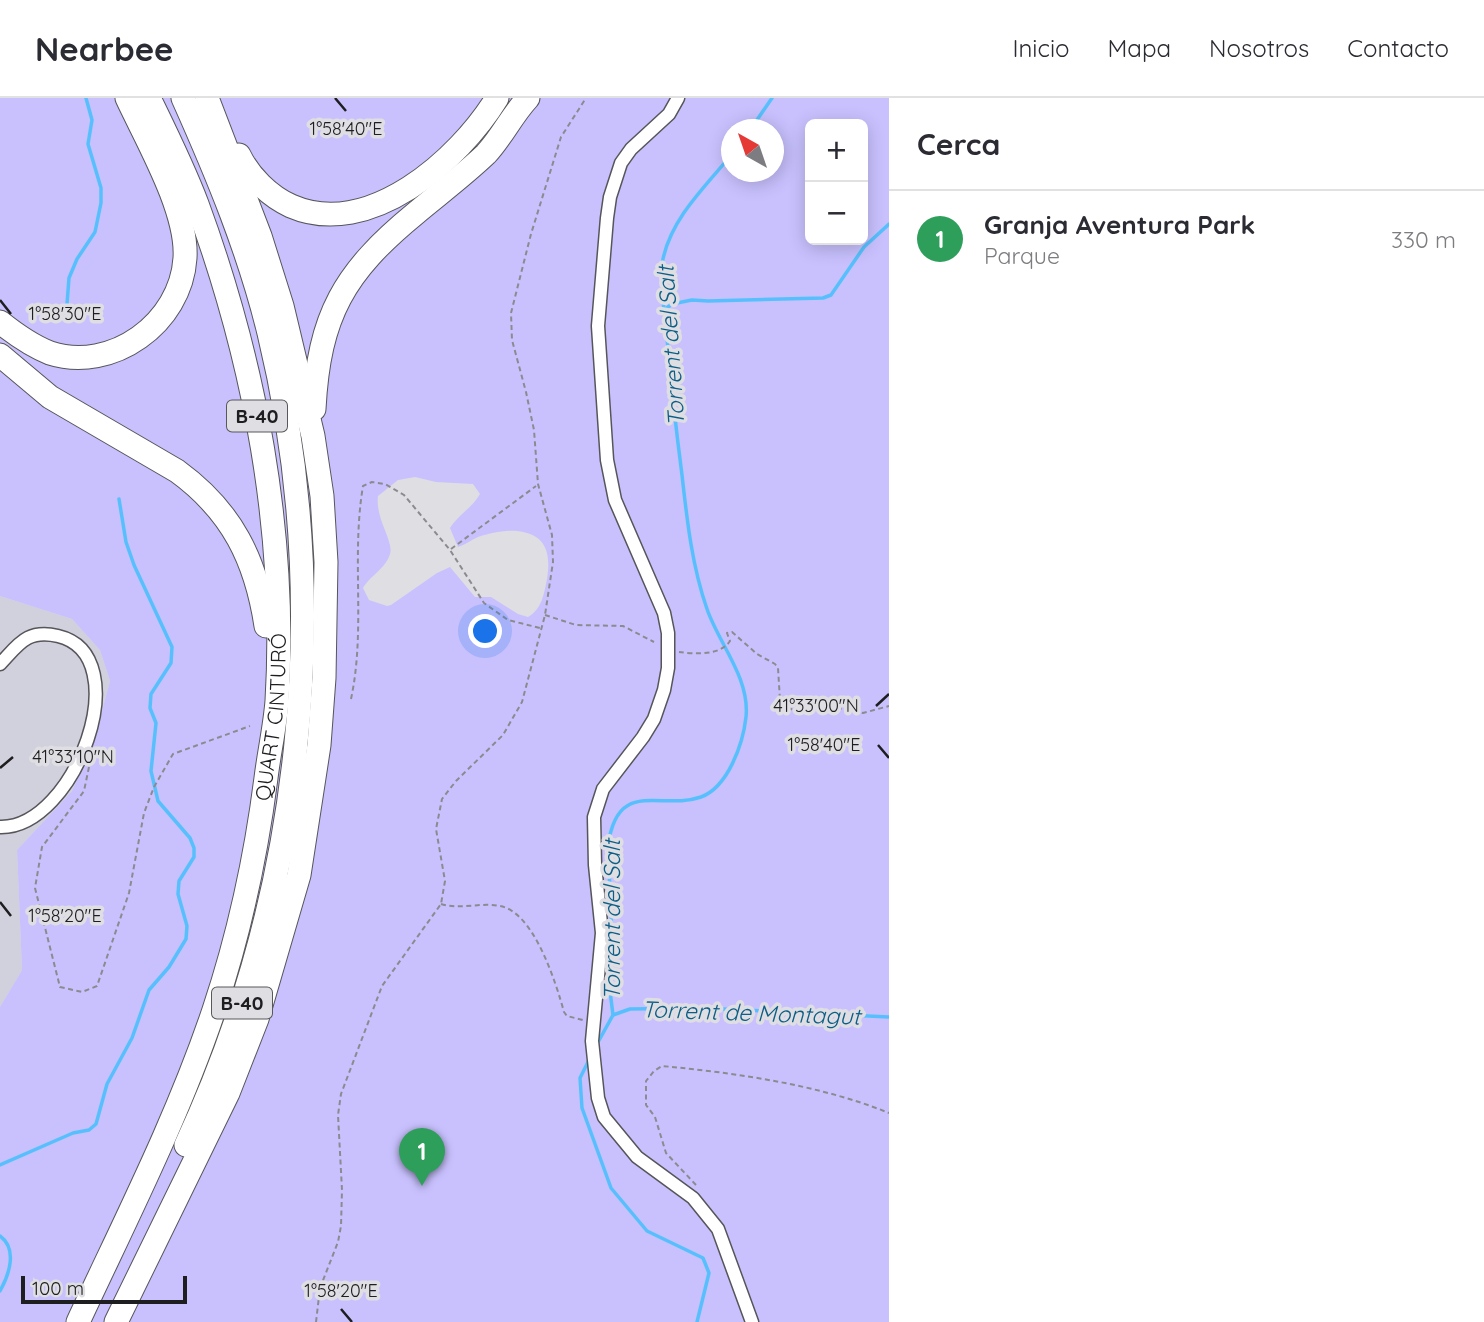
<!DOCTYPE html>
<html lang="es">
<meta charset="utf-8">
<style>
body{margin:0;font-family:Quicksand,sans-serif;background:#f7f7f7;color:#2b2b33}
.controls{position:absolute;right:21px;top:21px;display:grid;overflow:hidden;border-radius:10px;box-shadow:0 4px 18px #0003}
.controls button{width:63px;height:63px;display:grid;place-items:center;padding:0;border:0;border-bottom:2px solid #e1e1e2;background:#fff;color:#2b2b33;font:35px sans-serif}
.compass{position:absolute;left:721px;top:21px;width:63px;height:63px;border-radius:50%;background:#fff;box-shadow:0 4px 18px #0003;rotate:320deg}
.scale{position:absolute;left:21px;bottom:18px;width:166px;box-sizing:border-box;padding-left:7px;border:4px solid #1e1e20;border-top:0;font-size:19px;line-height:24px;white-space:nowrap;color:#1e1e20;-webkit-text-stroke:5px #dedee3;paint-order:stroke}
.you{position:absolute;left:486px;top:534px;width:24px;height:24px;margin:-18px;border:5px solid #fff;border-radius:50%;background:#1a73e8;box-shadow:0 0 0 10px #1a73e833}
.badge{display:grid;place-items:center;width:46px;height:46px;border-radius:50%;background:#1f6a71;color:#fff;font-size:23px;font-weight:700}
.pin{position:absolute;translate:-50% -58px;filter:drop-shadow(0 2px 4px #0008)}
.pin::after{content:'';position:absolute;top:37px;width:24px;height:21px;background:inherit;clip-path:polygon(0 0,100% 0,50% 100%)}
.list{margin:0;padding:0;list-style:none}
h2{display:flex;justify-content:space-between;align-items:center;height:91px;margin:0;padding:0 28px;font-size:30px}
h2 small{font-size:23px;font-weight:400;color:#7c7c81}
.list li{display:grid;grid-template-columns:46px 1fr auto;gap:21px;align-items:center;box-sizing:border-box;height:98px;padding:0 28px;border-top:2px solid #e1e1e2}
.list b{display:block;font-size:26px;white-space:nowrap}
.list p{margin:0;font-size:23px;white-space:nowrap;color:#7c7c81}
.list em{font-size:23px;font-style:normal;color:#7c7c81}
.map{position:relative;flex:none;width:889px;height:1224px;overflow:hidden}
header{display:flex;align-items:center;gap:42px;box-sizing:border-box;height:98px;padding:0 35px;background:#fff;border-bottom:2px solid #e1e1e2}
header strong{font-size:33px}
nav{display:flex;gap:38px;margin-inline-start:auto;font-size:24px}
main{display:flex}
aside{flex:1;background:#fff}
.map>svg:first-child{display:block}
.built{fill:#d1d0dd}
.green{fill:#c8c1fe;fill-rule:evenodd}
.lines{fill:none;stroke-linecap:round;stroke-linejoin:round}
.stream{stroke:#57c0fc;stroke-width:3.5}
.minor-casing{stroke:#56555a;stroke-width:15}
.motorway-casing{stroke:#56555a;stroke-width:25}
.path{stroke:#8b8b8f;stroke-width:2;stroke-dasharray:5 3.5;stroke-linecap:butt}
.minor{stroke:#fff;stroke-width:12}
.motorway{stroke:#fff;stroke-width:23}
.ticks{fill:none;stroke:#1e1e20;stroke-width:2.5}
.labels{text-anchor:middle;stroke-width:7;stroke-linejoin:round;paint-order:stroke}
.shield{fill:#dedee3;stroke:#58585a;stroke-width:2}
.shield-label{font-size:19px;font-weight:bold;fill:#1e1e20}
.street-label{font-size:21px;fill:#1e1e20;stroke:#dedee3}
.water-label{font-size:23px;font-style:italic;fill:#0c5e86;stroke:#dedee3}
.ticks-label{font-size:18px;text-anchor:middle;fill:#1e1e20;stroke:#dedee3;stroke-width:7;stroke-linejoin:round;paint-order:stroke}
</style>
<header>
<strong>Nearbee</strong>
<nav><a>Inicio</a><a>Mapa</a><a>Nosotros</a><a>Contacto</a></nav>
</header>
<main>
<div class="map">
<svg width="889" height="1224" viewBox="0 0 889 1224">
<rect width="100%" height="100%" fill="#dedee3"/>
<!-- built -->
<polygon class="built" points="0,498 72,521 100,552 110,583 95,639 72,693 17,752 22,872 0,909"/>
<!-- green -->
<path class="green" d="M0,0H889V1224H0V909L22,872L17,752L72,693L95,639L110,583L100,552L72,521L0,498ZM810,26H863V142H810ZM732,32H774V74H732ZM415,379L436,384L473,386L480,396C472,410 458,417 450,430L458,449C465,447 471,442 478,439C489,435 506,432 517,433C547,436 551,456 547,481C544,496 542,511 528,519L518,516L491,499H475L450,469L437,475L391,507L387,508L369,502L363,490C370,478 386,470 390,456C394,443 375,421 378,398L398,382Z"/>
<g class="lines">
<!-- stream -->
<g class="stream">
<polyline points="750,32 772,0"/>
<polyline points="67,206 69,180 77,161 95,134 101,105 101,90 88,46 92,22 86,0"/>
<polyline points="664,212 672,206 692,202 708,203 823,200 831,197 864,149 889,126"/>
<polyline points="613,917 630,911 702,910 889,919"/>
<path d="M597,946L613,917L609,885L613,861L608,748C617,679 661,713 701,699C728,689 743,646 746,619C750,580 719,546 707,511C692,468 687,422 682,377C676,331 671,286 667,240C665,219 659,180 663,161C672,119 706,88 732,56"/>
<polyline points="589,962 580,980 582,1010 611,1090 647,1133 703,1160 709,1175 697,1224"/>
<polyline points="0,1067 73,1035 89,1032 96,1026 107,986 132,940 149,892 169,869 186,841 187,828 178,796 179,783 194,759 194,750 190,740 158,703 151,673 156,625 150,610 151,596 171,565 172,549 134,467 126,444 119,401"/>
<path d="M0,1138C18,1151 9,1177 0,1193"/>
</g>
<defs>
<g id="minor">
<polyline points="678,0 669,16 631,51 621,65 610,99 607,120 598,228 607,362 615,402 664,515 668,535 668,570 664,592 654,621 643,639 603,691 594,719 595,767 602,835 592,943 598,1000 604,1019 637,1059 693,1100 718,1131 752,1224"/>
<path d="M0,566C19,546 27,531 58,538C139,557 75,731 0,729"/>
</g>
<g id="motorway">
<path d="M183,0C217,76 249,153 269,235C334,504 303,796 186,1047"/>
<path d="M239,57C249,78 269,98 291,108C369,142 459,62 497,0"/>
<path d="M0,224C15,236 32,248 50,255C112,275 181,225 185,160C188,113 147,43 127,0"/>
<path d="M0,257L50,299L177,373C232,413 256,462 266,528"/>
<path d="M314,311C319,217 344,174 416,115C440,95 464,77 486,56C502,39 512,17 528,0"/>
<path id="s1" d="M78,1224C126,1121 178,1019 214,912C239,837 256,758 266,680C269,655 275,629 277,603C287,434 255,264 197,106C183,69 166,35 149,0"/>
<polyline points="116,1224 228,995 257,921 299,777 319,647 324,580 326,464 322,398 313,338 282,208 260,138 207,0"/>
</g>
</defs>
<!-- minor casing -->
<use href="#minor" class="minor-casing"/>
<!-- motorway casing -->
<use href="#motorway" class="motorway-casing"/>
<!-- path -->
<g class="path">
<polyline points="451,451 536,388"/>
<polyline points="545,517 576,527 623,528 654,544"/>
<path d="M679,554C695,556 720,558 730,543L727,535L732,534L757,556L775,566L778,570L780,602L786,608L796,614L828,608L863,615L889,608"/>
<path d="M351,601C366,531 351,459 363,388L372,384L385,386L404,397L450,452L484,505L508,522L540,530"/>
<polyline points="89,669 84,693 42,749 35,790 60,889 82,894 97,888 129,795 144,715 154,689 173,656 250,628"/>
<path d="M441,806C461,812 480,804 500,808C534,814 556,885 564,914L567,918L583,922"/>
<path d="M696,1087L666,1055L655,1019L646,1007V983L654,973L662,968C737,975 820,987 889,1015"/>
<polyline points="316,1224 320,1190 338,1144 341,1128 342,1092 338,1017 341,996 382,888 441,806 445,783 436,731 442,701 456,683 503,637 522,604 545,517 553,464 552,437 538,386 534,332 526,294 512,242 511,215 531,136 561,39 586,0"/>
</g>
<!-- minor -->
<use href="#minor" class="minor"/>
<!-- motorway -->
<use href="#motorway" class="motorway"/>
</g>
<!-- ticks -->
<path class="ticks" d="M335,0L346,13M0,202L11,216M876,608L889,596M878,647L889,660M0,670L13,659M0,804L11,818M341,1211L352,1224"/>
<g class="labels">
<!-- shield labels -->
<g class="shield">
<rect x="227" y="302.5" width="60" height="31" rx="5"/>
<rect x="212" y="889.5" width="60" height="31" rx="5"/>
</g>
<g class="shield-label">
<text x="257" y="325">B-40</text>
<text x="242" y="912">B-40</text>
</g>
<!-- street labels -->
<g class="street-label">
<text dy="7" stroke="none"><textPath href="#s1" startOffset="640">QUART CINTURÓ</textPath></text>
</g>
<!-- water labels -->
<g class="water-label">
<text transform="translate(671 248) rotate(-94)" y="8">Torrent del Salt</text>
<text transform="translate(612 822) rotate(-90)" y="8">Torrent del Salt</text>
<text transform="translate(751 915) rotate(2)" y="8">Torrent de Montagut</text>
</g>
</g>
<g class="ticks-label">
<text x="346" y="37">1°58'40"E</text>
<text x="65" y="222">1°58'30"E</text>
<text x="816" y="614">41°33'00"N</text>
<text x="824" y="653">1°58'40"E</text>
<text x="73" y="665">41°33'10"N</text>
<text x="65" y="824">1°58'20"E</text>
<text x="341" y="1199">1°58'20"E</text>
</g>
</svg>
<div class="controls">
<button>+</button>
<button>−</button>
</div>
<svg class="compass" viewBox="-18 -18 36 36"><path d="M0-13l5 13h-10z" fill="#e53935"/><path d="M0 13l5-13h-10z" fill="#7c7c81"/></svg>
<div class="scale">100 m</div>
<div class="you"></div>
<div class="pin badge" style="left:422px;top:1088px;background:#2e9e5b">1</div>
</div>
<aside>
<h2>Cerca<small></small></h2>
<ul class="list">
<li><span class="badge" style="background:#2e9e5b">1</span><div><b>Granja Aventura Park</b><p>Parque</p></div><em>330 m</em></li>
</ul>
</aside>
</main>
